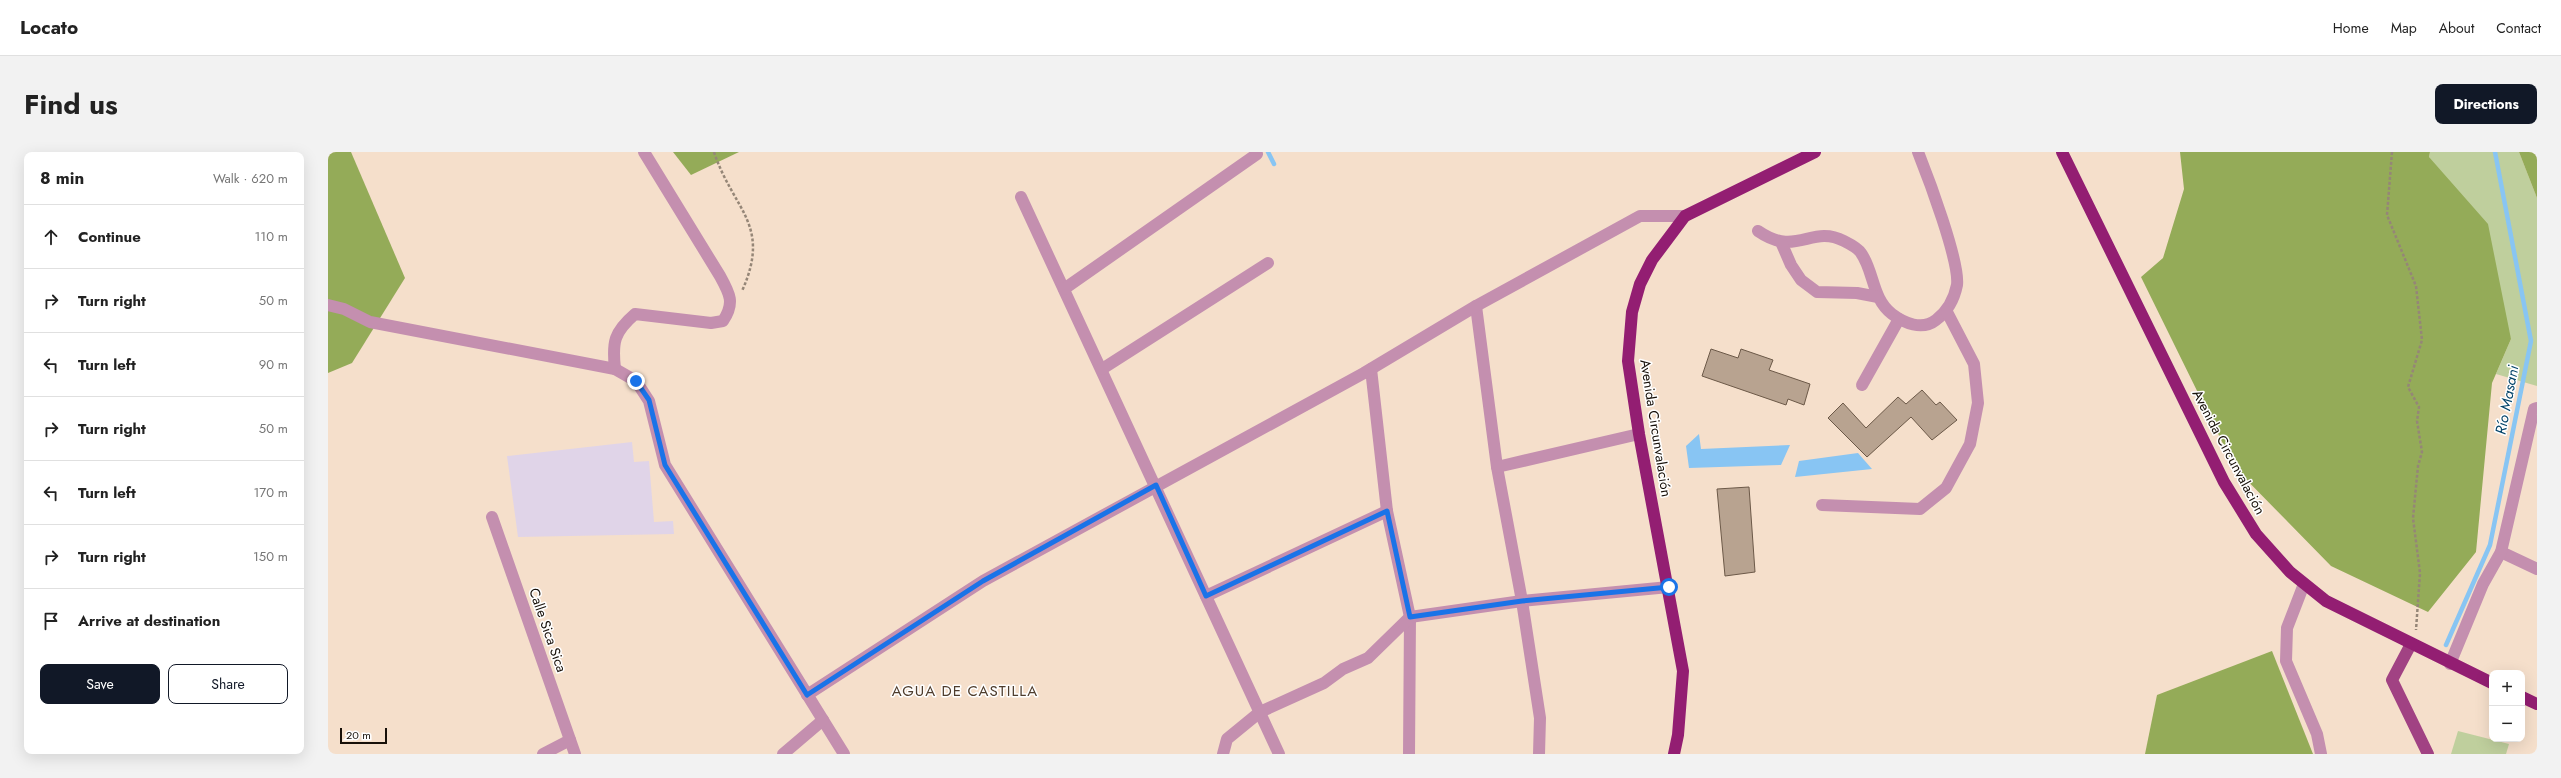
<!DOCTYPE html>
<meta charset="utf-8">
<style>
body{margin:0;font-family:Jost,sans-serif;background:#f2f2f2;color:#222}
.controls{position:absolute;right:12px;bottom:12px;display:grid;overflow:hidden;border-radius:8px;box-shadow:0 4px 16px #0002}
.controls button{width:36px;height:36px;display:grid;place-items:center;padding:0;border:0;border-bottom:1px solid #e0e0e0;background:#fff;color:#222;font:20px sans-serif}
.scale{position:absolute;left:12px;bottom:10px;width:47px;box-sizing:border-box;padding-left:4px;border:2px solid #171009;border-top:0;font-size:11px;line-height:14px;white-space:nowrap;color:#171009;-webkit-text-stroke:3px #fff;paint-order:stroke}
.stop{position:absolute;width:12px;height:12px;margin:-9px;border:3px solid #1a73e8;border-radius:50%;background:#fff}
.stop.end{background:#1a73e8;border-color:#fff;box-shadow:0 1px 4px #0008}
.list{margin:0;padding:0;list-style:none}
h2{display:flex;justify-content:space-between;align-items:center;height:52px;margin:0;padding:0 16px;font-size:17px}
h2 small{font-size:13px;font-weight:400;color:#767676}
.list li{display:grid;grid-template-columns:26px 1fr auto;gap:12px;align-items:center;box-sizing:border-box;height:64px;padding:0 16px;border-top:1px solid #e0e0e0}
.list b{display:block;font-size:15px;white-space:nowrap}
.list em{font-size:13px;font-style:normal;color:#767676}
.actions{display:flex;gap:8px;padding:12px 16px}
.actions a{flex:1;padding:9px 0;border:1px solid #111827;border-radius:8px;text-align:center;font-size:14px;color:#111827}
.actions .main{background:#111827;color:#fff}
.icon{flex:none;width:22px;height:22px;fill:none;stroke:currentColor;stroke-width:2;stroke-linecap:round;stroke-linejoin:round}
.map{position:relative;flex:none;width:2209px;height:602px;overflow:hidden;border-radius:8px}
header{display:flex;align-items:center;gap:24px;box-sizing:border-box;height:56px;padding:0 20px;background:#fff;border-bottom:1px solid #e0e0e0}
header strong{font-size:19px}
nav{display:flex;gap:22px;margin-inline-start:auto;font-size:14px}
.intro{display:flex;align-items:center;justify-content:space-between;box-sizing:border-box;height:96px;padding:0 24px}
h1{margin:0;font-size:28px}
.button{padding:10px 18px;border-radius:8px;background:#111827;color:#fff;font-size:14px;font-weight:700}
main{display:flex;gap:24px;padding:0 24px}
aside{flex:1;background:#fff;border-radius:8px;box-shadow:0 4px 16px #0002}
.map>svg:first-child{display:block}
.education{fill:#e0d4e8}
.green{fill:#bfcf9d}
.forest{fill:#94ab58}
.water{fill:#88c5f3}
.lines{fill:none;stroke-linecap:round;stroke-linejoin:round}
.stream{stroke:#88c5f3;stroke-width:4.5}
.building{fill:#b8a390;stroke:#6c5948}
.path{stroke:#958677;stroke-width:2.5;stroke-dasharray:3 2;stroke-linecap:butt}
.minor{stroke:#c48faf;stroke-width:12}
.major{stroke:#a14283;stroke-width:12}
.highway{stroke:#931e72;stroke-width:12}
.route{stroke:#1a73e8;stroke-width:5}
.labels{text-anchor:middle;stroke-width:3;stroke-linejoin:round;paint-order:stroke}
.street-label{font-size:14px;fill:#171009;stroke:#fff}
.water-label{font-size:15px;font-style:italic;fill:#05456a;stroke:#fff}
.neighbourhood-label{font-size:15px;letter-spacing:1px;fill:#4e3c2c;stroke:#fff}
</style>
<header>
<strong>Locato</strong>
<nav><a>Home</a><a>Map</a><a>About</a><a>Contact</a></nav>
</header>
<div class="intro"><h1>Find us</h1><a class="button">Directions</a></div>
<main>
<aside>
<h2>8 min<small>Walk · 620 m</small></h2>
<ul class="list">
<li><svg class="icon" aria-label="ahead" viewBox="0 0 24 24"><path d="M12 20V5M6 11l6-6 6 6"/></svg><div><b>Continue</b></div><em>110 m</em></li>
<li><svg class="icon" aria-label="right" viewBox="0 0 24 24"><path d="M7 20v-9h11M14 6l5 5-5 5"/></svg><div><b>Turn right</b></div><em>50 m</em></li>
<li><svg class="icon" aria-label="left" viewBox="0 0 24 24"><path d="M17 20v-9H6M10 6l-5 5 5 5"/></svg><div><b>Turn left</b></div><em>90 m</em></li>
<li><svg class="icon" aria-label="right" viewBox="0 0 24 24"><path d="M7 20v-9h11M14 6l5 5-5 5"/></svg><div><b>Turn right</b></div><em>50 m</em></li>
<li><svg class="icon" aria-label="left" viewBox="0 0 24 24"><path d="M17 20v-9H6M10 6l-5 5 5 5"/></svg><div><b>Turn left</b></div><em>170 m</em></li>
<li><svg class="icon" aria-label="right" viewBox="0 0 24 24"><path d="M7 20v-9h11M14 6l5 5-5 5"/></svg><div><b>Turn right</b></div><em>150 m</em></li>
<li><svg class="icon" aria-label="arrive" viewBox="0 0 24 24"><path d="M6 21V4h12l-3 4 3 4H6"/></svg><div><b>Arrive at destination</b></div></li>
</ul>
<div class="actions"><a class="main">Save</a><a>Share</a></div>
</aside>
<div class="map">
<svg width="2209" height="602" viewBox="0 0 2209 602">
<rect width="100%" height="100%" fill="#f5dfcb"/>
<!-- education -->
<polygon class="education" points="304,290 306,310 321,309 326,370 345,369 346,382 190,385 179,304"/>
<!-- green -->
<g class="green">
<polygon points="2102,0 2191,0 2209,46 2209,234 2168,222 2183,187 2101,5"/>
<polygon points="2130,579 2181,592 2178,602 2123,602"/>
</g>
<!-- forest -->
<g class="forest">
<polygon points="0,0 23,0 77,126 24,211 0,221"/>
<polygon points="345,0 411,0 363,23"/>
<polygon points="1852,0 2102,0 2101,5 2160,72 2183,187 2164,231 2148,400 2100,460 2003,414 1907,316 1813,125 1835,106 1856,37"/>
<polygon points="2191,0 2209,0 2209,46"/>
<polygon points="1944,499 1985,602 1817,602 1829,543"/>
</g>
<!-- water -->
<g class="water">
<polygon points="1371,282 1373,297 1462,293 1453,313 1361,316 1358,294"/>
<polygon points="1530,301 1544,317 1467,325 1471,309"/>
</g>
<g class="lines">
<!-- stream -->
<g class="stream">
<polyline points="940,0 946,12"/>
<polyline points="2118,493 2162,393 2203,189 2167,0"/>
</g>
</g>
<!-- building -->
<g class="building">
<polygon points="1383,197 1410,206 1413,197 1445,208 1441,218 1482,232 1476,253 1460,247 1458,253 1374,224"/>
<polygon points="1594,238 1608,253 1612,250 1629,268 1604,288 1583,265 1539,305 1500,266 1515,251 1538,276 1570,245 1578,252"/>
<polygon points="1421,335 1427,420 1397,424 1389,337"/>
</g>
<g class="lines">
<!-- path -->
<g class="path">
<path d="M386,0C405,58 444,72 414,139"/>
<polyline points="2064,0 2059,63 2088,134 2094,188 2080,235 2091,255 2089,269 2094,300 2090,314 2085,366 2092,421 2088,478"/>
</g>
<!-- minor -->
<g class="minor">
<polyline points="693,45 951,602"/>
<path d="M1430,79C1469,106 1483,72 1516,89C1520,91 1530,96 1533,101C1546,119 1544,147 1564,162C1576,171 1594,179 1608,168C1620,159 1626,148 1629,133C1632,110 1600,25 1590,0"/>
<polyline points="1453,90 1463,113 1473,128 1489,140 1529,141 1550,145"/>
<polyline points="736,137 929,2"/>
<polyline points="0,153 16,157 42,170 287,217 308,229 321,249 337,313 516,602"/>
<polyline points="1148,154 1169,315 1194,449 1212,566 1211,602"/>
<path d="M287,217C284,190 286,180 307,162L383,171L395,169C407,151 402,142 392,124L316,0"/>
<polyline points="774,217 940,111"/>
<polyline points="1043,217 1059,359 1082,465 1081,602"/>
<polyline points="1534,233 1571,167"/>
<polyline points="1169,315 1311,282"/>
<polyline points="1494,353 1592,357 1618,336 1642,292 1650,251 1646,212 1619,160"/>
<polyline points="164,365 247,602"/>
<polyline points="2173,400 2209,417"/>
<polyline points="1976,432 1959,476 1958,509 1989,582 1993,602"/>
<polyline points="878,444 1059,359"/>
<polyline points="2122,512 2155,432 2173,400 2206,257 2209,256"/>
<polyline points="479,543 655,429 1036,221 1148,154 1312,64 1357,64"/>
<polyline points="215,602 242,588"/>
<polyline points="455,602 495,568"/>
<polyline points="895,602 899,587 932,560 996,531 1015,517 1040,506 1082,465 1194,449 1341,435"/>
</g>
<!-- major -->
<polyline class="major" points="2083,492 2064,528 2100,602"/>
<!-- highway -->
<g class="highway">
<polyline points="1734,0 1896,330 1928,382 1962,420 1998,449 2164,531"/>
<polyline points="2194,545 2209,552"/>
<polyline points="1346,602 1350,583 1355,519 1311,282 1300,209 1304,160 1312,132 1324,108 1357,64 1487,0"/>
</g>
</g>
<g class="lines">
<!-- route -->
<polyline class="route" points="308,229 321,248 337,313 479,543 655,429 828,333 878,444 1059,359 1082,465 1194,449 1341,435"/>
</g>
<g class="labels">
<!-- street labels -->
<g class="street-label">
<text transform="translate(1328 276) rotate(81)" y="5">Avenida Circunvalación</text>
<text transform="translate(1901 300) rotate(62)" y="5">Avenida Circunvalación</text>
<text transform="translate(220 478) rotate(71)" y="5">Calle Sica Sica</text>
</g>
<!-- water labels -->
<g class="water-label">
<text transform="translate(2179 248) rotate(-79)" y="5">Río Masani</text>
</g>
<!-- neighbourhood labels -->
<g class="neighbourhood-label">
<text x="637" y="544">AGUA DE CASTILLA</text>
</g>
</g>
</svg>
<div class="controls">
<button>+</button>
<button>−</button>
</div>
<div class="scale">20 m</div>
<div class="stop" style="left:1341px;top:435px"></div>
<div class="stop end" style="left:308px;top:229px"></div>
</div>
</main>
